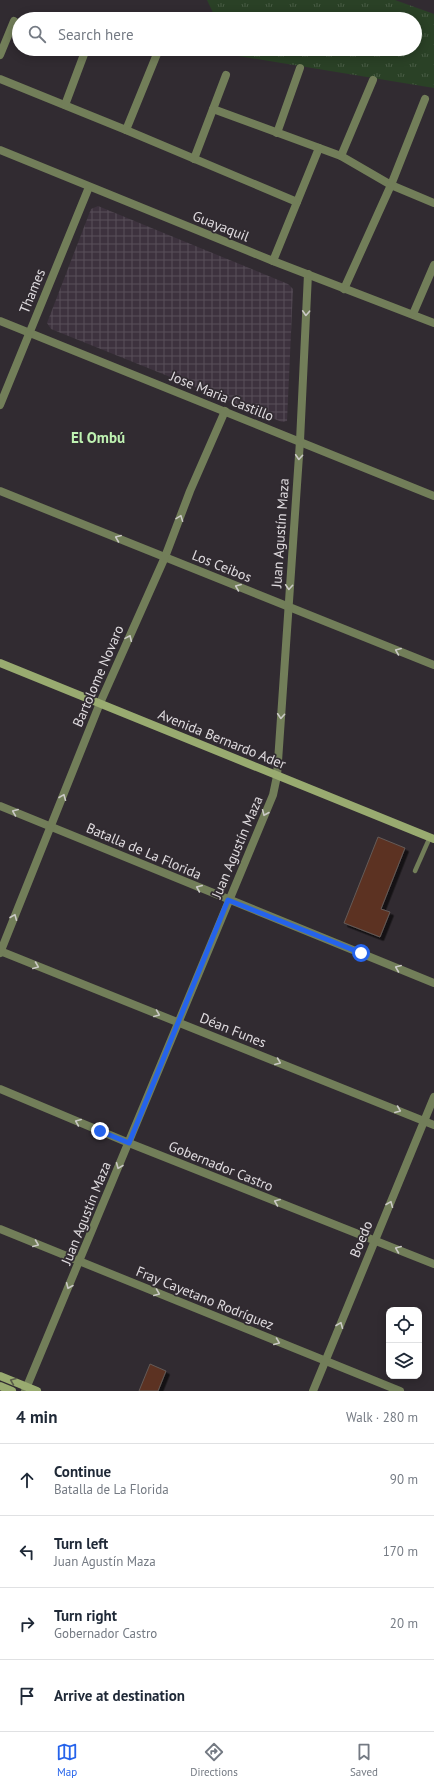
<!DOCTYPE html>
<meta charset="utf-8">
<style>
body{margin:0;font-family:"PT Sans",sans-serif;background:#f6f6f7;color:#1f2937}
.controls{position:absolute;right:12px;bottom:12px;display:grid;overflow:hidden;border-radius:8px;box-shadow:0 2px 10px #0003}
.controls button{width:36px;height:36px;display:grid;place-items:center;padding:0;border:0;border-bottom:1px solid #e0e1e3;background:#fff;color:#1f2937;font:20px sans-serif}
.stop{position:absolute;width:12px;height:12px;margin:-9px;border:3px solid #2563eb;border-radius:50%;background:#fff}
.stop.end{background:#2563eb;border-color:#fff;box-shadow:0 1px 4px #0008}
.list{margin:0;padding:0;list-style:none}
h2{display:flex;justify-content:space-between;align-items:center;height:52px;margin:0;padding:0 16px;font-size:17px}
h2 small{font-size:13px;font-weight:400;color:#747a83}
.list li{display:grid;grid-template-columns:26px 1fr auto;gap:12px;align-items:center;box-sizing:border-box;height:72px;padding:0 16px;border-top:1px solid #e0e1e3}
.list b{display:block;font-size:15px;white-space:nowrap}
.list p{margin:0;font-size:13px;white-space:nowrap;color:#747a83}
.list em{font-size:13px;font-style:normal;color:#747a83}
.icon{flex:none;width:22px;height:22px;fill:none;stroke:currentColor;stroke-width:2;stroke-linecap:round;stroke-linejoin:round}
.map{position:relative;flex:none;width:434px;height:1391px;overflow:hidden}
.search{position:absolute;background:#fff;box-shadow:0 2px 10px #0003;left:12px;right:12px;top:12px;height:44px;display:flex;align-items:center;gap:10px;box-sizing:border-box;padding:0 14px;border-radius:22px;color:#747a83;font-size:15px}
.sheet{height:340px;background:#fff}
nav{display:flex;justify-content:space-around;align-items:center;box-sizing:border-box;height:56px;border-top:1px solid #e0e1e3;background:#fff;font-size:11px;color:#747a83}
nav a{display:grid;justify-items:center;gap:2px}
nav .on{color:#2563eb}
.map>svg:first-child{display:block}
.industrial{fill:url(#industrial-grid)}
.grass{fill:url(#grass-tufts)}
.building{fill:#5b3224;stroke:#645a56;filter:url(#shadow)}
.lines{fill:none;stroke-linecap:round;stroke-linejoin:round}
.service{stroke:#727e59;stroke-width:4.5}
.minor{stroke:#727e59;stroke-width:8}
.tertiary{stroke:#727e59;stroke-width:8}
.secondary{stroke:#99ab70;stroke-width:8}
.oneway{stroke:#cac9c5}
.oneway2{stroke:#5b5e4a}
.route{stroke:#2563eb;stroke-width:5}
.labels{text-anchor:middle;stroke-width:3.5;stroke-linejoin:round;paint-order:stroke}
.street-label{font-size:14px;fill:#e0dce0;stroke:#312b31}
.neighbourhood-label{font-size:15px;font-weight:bold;fill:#bff2b2;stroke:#312b31}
</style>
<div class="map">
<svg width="434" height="1391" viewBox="0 0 434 1391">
<defs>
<pattern id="industrial-grid" width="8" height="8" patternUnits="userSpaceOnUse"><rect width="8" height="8" fill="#3d323e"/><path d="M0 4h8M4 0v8" fill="none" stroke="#594f5a"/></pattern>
<pattern id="grass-tufts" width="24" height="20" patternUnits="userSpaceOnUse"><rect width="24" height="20" fill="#2a4126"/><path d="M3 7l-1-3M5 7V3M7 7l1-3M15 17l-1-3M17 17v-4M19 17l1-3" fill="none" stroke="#495c45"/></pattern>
<filter id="shadow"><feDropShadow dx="3.5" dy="3.5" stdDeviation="0" flood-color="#0009"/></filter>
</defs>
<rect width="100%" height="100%" fill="#312b31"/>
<!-- industrial -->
<polygon class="industrial" points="98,206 288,284 293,289 287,421 282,422 51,329 47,323 91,209"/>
<!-- grass -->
<polygon class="grass" points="207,0 395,0 434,14 434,88 232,55 230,49 415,49 415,19 216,19"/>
<!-- building -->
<g class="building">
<polygon points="378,837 405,848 381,909 390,912 380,937 344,923"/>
<polygon points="150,1364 166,1371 158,1391 139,1391"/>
</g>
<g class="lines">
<!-- service -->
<polyline class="service" points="415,871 430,837"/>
<!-- minor -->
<g class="minor">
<polyline points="0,55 14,21"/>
<polyline points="0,79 126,130 297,202"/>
<polyline points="65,105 86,49"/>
<polyline points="213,109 341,156 391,185 434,203"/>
<polyline points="126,130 159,49"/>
<polyline points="277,133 300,68"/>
<polyline points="341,156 373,80"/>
<polyline points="194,159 226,75"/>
<polyline points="273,261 319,148"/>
<polyline points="344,289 391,185 425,99"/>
<polyline points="413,314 434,265"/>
<polyline points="0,321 434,496"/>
<polyline points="0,405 89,187"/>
<polyline points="0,491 434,665"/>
<polyline points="0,806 434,983"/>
<polyline points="0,951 434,1125"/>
<polyline points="0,953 100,703 165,557 190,491 225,411"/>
<polyline points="0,1089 129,1143 434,1264"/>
<polyline points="0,1229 400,1391"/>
<polyline points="25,1391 273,795 277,776 300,441 308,274"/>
<polyline points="313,1391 434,1097"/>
</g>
<!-- tertiary -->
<polyline class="tertiary" points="0,150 273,261 434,323"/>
<!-- secondary -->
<g class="secondary">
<polyline points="0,663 434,839"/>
<polyline points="0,1376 37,1391"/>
<polyline points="0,1386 12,1391"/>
</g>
</g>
<!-- one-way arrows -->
<defs><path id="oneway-chevron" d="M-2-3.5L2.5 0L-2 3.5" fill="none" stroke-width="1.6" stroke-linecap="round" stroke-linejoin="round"/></defs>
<g class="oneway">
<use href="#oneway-chevron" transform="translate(306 313) rotate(93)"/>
<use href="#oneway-chevron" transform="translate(299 457) rotate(94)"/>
<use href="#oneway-chevron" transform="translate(180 518) rotate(-69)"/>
<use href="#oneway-chevron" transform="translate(118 538) rotate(-158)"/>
<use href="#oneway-chevron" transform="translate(238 587) rotate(-158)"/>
<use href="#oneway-chevron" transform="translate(289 587) rotate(94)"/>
<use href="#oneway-chevron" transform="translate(129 638) rotate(-66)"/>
<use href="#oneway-chevron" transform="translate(398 651) rotate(-158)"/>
<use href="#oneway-chevron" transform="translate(281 716) rotate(94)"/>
<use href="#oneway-chevron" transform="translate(63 797) rotate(-68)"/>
<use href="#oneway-chevron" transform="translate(15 812) rotate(-158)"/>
<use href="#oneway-chevron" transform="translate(265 813) rotate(113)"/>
<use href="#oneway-chevron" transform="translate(199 888) rotate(-157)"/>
<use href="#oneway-chevron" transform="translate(14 917) rotate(-68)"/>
<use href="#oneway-chevron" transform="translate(36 966) rotate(22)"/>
<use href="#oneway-chevron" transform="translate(398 968) rotate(-158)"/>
<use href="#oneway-chevron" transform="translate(157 1014) rotate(22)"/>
<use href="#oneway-chevron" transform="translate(278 1062) rotate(22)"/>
<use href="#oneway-chevron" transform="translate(398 1110) rotate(22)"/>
<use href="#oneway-chevron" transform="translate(78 1122) rotate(-157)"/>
<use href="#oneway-chevron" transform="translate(119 1166) rotate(112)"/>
<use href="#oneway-chevron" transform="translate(277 1202) rotate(-158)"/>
<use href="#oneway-chevron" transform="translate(390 1204) rotate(-68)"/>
<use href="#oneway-chevron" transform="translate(36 1244) rotate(22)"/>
<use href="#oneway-chevron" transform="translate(398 1249) rotate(-158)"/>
<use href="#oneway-chevron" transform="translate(69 1286) rotate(113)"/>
<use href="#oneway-chevron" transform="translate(157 1293) rotate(22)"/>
<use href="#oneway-chevron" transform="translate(340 1325) rotate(-68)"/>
<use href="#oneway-chevron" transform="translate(277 1342) rotate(22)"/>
</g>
<use class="oneway2" href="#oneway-chevron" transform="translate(13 1381) rotate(-158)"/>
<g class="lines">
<!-- route -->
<polyline class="route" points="100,1131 129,1143 228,900 361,953"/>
</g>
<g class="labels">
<!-- street labels -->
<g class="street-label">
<text transform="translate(221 226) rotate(22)" y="5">Guayaquil</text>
<text transform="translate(32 291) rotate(-68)" y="5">Thames</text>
<text transform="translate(222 396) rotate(22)" y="5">Jose Maria Castillo</text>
<text transform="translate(280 533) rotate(-86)" y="5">Juan Agustín Maza</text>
<text transform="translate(222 566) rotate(22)" y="5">Los Ceibos</text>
<text transform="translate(98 676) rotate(-67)" y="5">Bartolome Novaro</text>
<text transform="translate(222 739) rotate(22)" y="5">Avenida Bernardo Ader</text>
<text transform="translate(237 847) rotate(-67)" y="5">Juan Agustín Maza</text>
<text transform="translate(144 851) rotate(23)" y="5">Batalla de La Florida</text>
<text transform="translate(233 1030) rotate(22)" y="5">Déan Funes</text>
<text transform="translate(221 1166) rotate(22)" y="5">Gobernador Castro</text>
<text transform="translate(86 1213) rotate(-68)" y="5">Juan Agustín Maza</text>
<text transform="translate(361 1239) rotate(-68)" y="5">Boedo</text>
<text transform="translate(205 1298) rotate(22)" y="5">Fray Cayetano Rodríguez</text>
</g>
<!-- neighbourhood labels -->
<g class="neighbourhood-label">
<text x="98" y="443">El Ombú</text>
</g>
</g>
</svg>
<div class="controls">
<button><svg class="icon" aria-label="locate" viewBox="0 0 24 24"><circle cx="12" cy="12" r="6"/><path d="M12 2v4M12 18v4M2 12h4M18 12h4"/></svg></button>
<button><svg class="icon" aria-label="layers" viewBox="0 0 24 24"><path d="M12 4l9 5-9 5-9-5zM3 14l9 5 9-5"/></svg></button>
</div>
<div class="stop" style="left:361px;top:953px"></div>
<div class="stop end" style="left:100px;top:1131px"></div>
<div class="search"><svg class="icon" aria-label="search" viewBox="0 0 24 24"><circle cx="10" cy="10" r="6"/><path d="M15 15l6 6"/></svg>Search here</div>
</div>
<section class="sheet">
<h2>4 min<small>Walk · 280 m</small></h2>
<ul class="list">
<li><svg class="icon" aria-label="ahead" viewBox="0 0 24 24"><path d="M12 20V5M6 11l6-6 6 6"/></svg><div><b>Continue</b><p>Batalla de La Florida</p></div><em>90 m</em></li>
<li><svg class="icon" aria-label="left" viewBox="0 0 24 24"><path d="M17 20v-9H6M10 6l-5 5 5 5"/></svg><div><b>Turn left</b><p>Juan Agustín Maza</p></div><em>170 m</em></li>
<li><svg class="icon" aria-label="right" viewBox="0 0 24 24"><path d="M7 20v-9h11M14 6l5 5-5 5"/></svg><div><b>Turn right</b><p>Gobernador Castro</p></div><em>20 m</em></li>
<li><svg class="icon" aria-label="arrive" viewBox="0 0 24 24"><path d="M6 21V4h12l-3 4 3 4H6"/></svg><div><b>Arrive at destination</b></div></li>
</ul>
</section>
<nav>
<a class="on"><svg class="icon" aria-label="map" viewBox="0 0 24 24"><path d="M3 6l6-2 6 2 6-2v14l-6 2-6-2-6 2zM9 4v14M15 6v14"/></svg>Map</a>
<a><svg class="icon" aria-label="directions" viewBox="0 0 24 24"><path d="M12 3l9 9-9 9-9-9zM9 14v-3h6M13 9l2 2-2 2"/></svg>Directions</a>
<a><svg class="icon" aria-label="saved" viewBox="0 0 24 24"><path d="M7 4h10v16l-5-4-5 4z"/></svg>Saved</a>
</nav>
